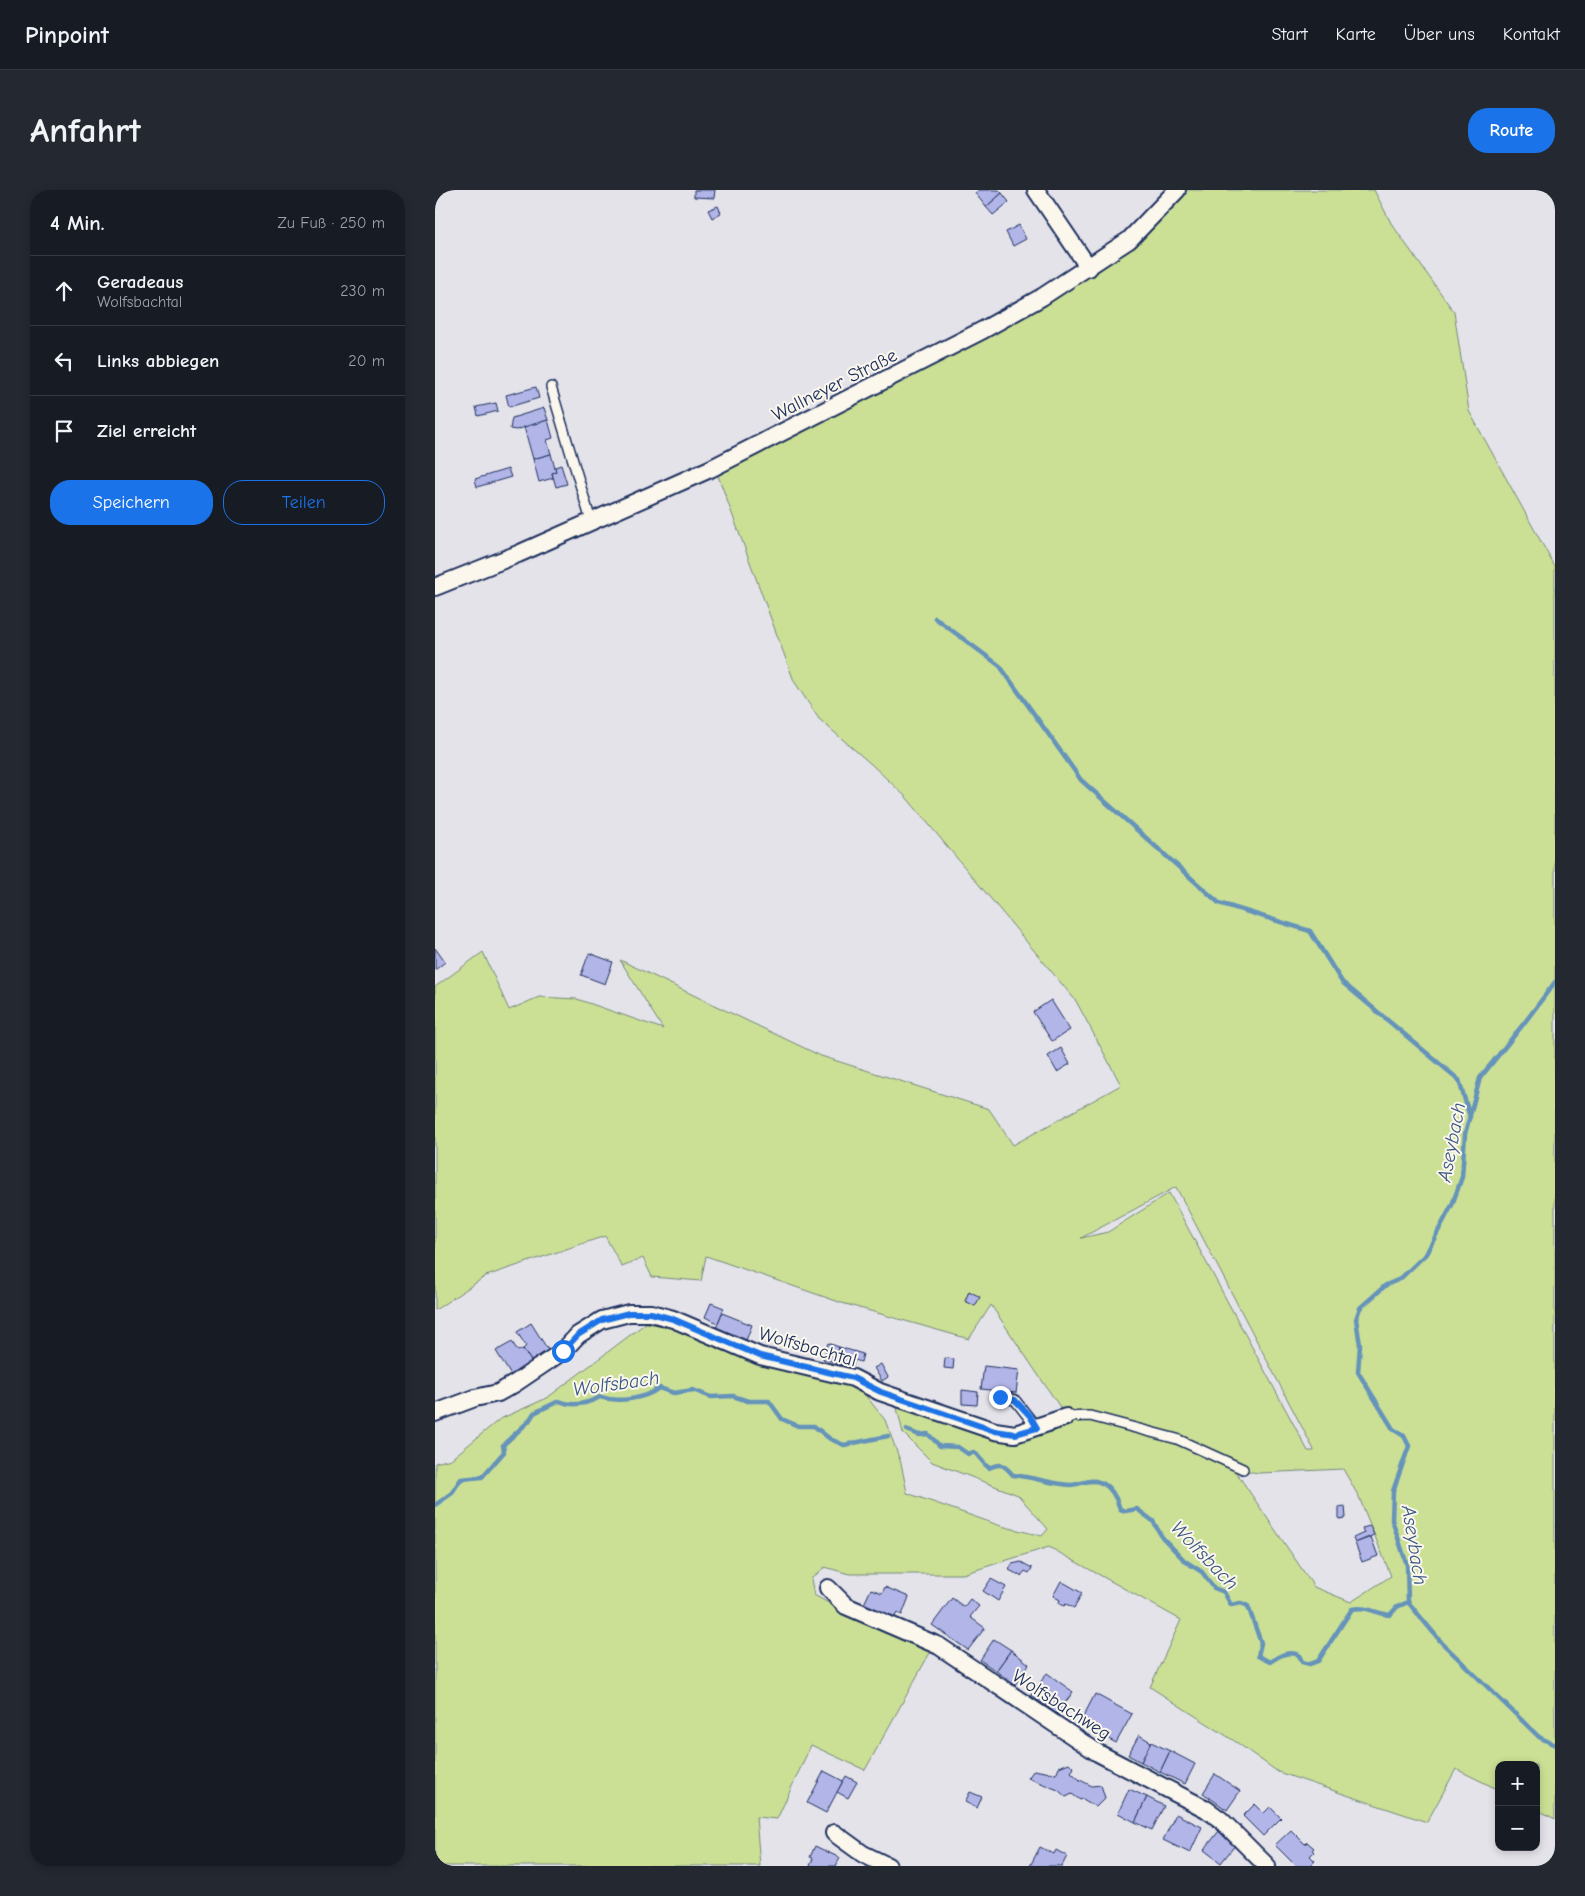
<!DOCTYPE html>
<html lang="de">
<meta charset="utf-8">
<style>
body{margin:0;font-family:"Comic Neue",sans-serif;background:#242831;color:#f1f3f6}
.controls{position:absolute;right:15px;bottom:15px;display:grid;overflow:hidden;border-radius:10px;box-shadow:0 2px 8px #0003}
.controls button{width:45px;height:45px;display:grid;place-items:center;padding:0;border:0;border-bottom:1px solid #363941;background:#171b24;color:#f1f3f6;font:25px sans-serif}
.stop{position:absolute;width:15px;height:15px;margin:-11px;border:4px solid #1a73e8;border-radius:50%;background:#fff}
.stop.end{background:#1a73e8;border-color:#fff;box-shadow:0 1px 5px #0008}
.list{margin:0;padding:0;list-style:none}
h2{display:flex;justify-content:space-between;align-items:center;height:65px;margin:0;padding:0 20px;font-size:21px}
h2 small{font-size:16px;font-weight:400;color:#9ea1a6}
.list li{display:grid;grid-template-columns:32px 1fr auto;gap:15px;align-items:center;box-sizing:border-box;height:70px;padding:0 20px;border-top:1px solid #363941}
.list b{display:block;font-size:19px;white-space:nowrap}
.list p{margin:0;font-size:16px;white-space:nowrap;color:#9ea1a6}
.list em{font-size:16px;font-style:normal;color:#9ea1a6}
.actions{display:flex;gap:10px;padding:15px 20px}
.actions a{flex:1;padding:11px 0;border:1px solid #1a73e8;border-radius:20px;text-align:center;font-size:18px;color:#1a73e8}
.actions .main{background:#1a73e8;color:#fff}
.icon{flex:none;width:28px;height:28px;fill:none;stroke:currentColor;stroke-width:2;stroke-linecap:round;stroke-linejoin:round}
.map{position:relative;flex:none;width:1120px;height:1676px;overflow:hidden;border-radius:20px}
header{display:flex;align-items:center;gap:30px;box-sizing:border-box;height:70px;padding:0 25px;background:#171b24;border-bottom:1px solid #363941}
header strong{font-size:24px}
nav{display:flex;gap:28px;margin-inline-start:auto;font-size:18px}
.intro{display:flex;align-items:center;justify-content:space-between;box-sizing:border-box;height:120px;padding:0 30px}
h1{margin:0;font-size:35px}
.button{padding:12px 22px;border-radius:20px;background:#1a73e8;color:#fff;font-size:18px;font-weight:700}
main{display:flex;gap:30px;padding:0 30px}
aside{flex:1;background:#171b24;border-radius:20px;box-shadow:0 2px 8px #0003}
.map>svg:first-child{display:block}
.green{fill:#cbe095;stroke:#73887a;fill-rule:evenodd}
.lines{fill:none;stroke-linecap:round;stroke-linejoin:round}
.stream{stroke:#6593ba;stroke-width:4.5}
.building{fill:#b2b5e7;stroke:#1b2f5e}
.lane-casing{stroke:#1b2f5e;stroke-width:12}
.street-casing{stroke:#1b2f5e;stroke-width:20}
.lane{stroke:#fbf7ec;stroke-width:9}
.street{stroke:#fbf7ec;stroke-width:16}
.route{stroke:#1a73e8;stroke-width:6}
.labels{text-anchor:middle;stroke-width:4;stroke-linejoin:round;paint-order:stroke}
.street-label{font-size:19px;fill:#1b2f5e;stroke:#fbf7ec}
.water-label{font-size:20px;font-style:italic;fill:#3a5884;stroke:#fbf7ec}
</style>
<header>
<strong>Pinpoint</strong>
<nav><a>Start</a><a>Karte</a><a>Über uns</a><a>Kontakt</a></nav>
</header>
<div class="intro"><h1>Anfahrt</h1><a class="button">Route</a></div>
<main>
<aside>
<h2>4 Min.<small>Zu Fuß · 250 m</small></h2>
<ul class="list">
<li><svg class="icon" aria-label="ahead" viewBox="0 0 24 24"><path d="M12 20V5M6 11l6-6 6 6"/></svg><div><b>Geradeaus</b><p>Wolfsbachtal</p></div><em>230 m</em></li>
<li><svg class="icon" aria-label="left" viewBox="0 0 24 24"><path d="M17 20v-9H6M10 6l-5 5 5 5"/></svg><div><b>Links abbiegen</b></div><em>20 m</em></li>
<li><svg class="icon" aria-label="arrive" viewBox="0 0 24 24"><path d="M6 21V4h12l-3 4 3 4H6"/></svg><div><b>Ziel erreicht</b></div></li>
</ul>
<div class="actions"><a class="main">Speichern</a><a>Teilen</a></div>
</aside>
<div class="map">
<svg width="1120" height="1676" viewBox="0 0 1120 1676">
<rect width="100%" height="100%" fill="#e5e3ea"/>
<filter id="ink" filterUnits="userSpaceOnUse"><feTurbulence type="fractalNoise" baseFrequency=".02" numOctaves="2"/><feDisplacementMap in="SourceGraphic" scale="10" xChannelSelector="R" yChannelSelector="G"/><feConvolveMatrix kernelMatrix="1 2 1 2 8 2 1 2 1" color-interpolation-filters="sRGB"/></filter>
<g filter="url(#ink)">
<!-- green -->
<path class="green" d="M749,0H939L956,33L1019,122L1034,221L1120,377V1629L1101,1619V1575H1064V1600L1021,1579L992,1632L843,1582L801,1552L715,1497L746,1430L614,1357L528,1384H414L390,1377L376,1389L379,1405L426,1431L497,1459L430,1580L376,1555L342,1629L321,1627L325,1676H0V1273L16,1269L65,1229L112,1208L211,1133L247,1138L424,1197L450,1230L466,1273L472,1303L566,1336L607,1346L613,1339L583,1305L497,1272L468,1243L461,1214L565,1251L635,1232L556,1115L534,1149L407,1113L271,1066L266,1091L217,1087L208,1068L187,1077L170,1046L51,1086L0,1120V797L48,762L74,820L104,807L142,809L228,839L185,770L386,866L554,919L578,955L686,895L641,811L471,607L436,574L384,529L359,491L282,283L621,108ZM741,997L879,1260V1261H873L734,1003L673,1042L646,1048ZM799,1279L824,1283L908,1279L924,1307L956,1386L916,1412L879,1397Z"/>
<g class="lines">
<!-- stream -->
<g class="stream">
<polyline points="500,428 565,476 646,590 784,713 875,741 907,792 1024,890 1035,927"/>
<path d="M472,1240L484,1245L493,1244L505,1256L523,1257L533,1264L539,1262C545,1267 547,1273 554,1278C567,1272 569,1275 578,1285C598,1287 617,1294 636,1295C645,1295 654,1288 664,1292C675,1295 682,1308 685,1319L690,1321L702,1319L718,1331L727,1347L750,1371L767,1382L779,1398L789,1402L796,1415L806,1413L813,1416L826,1453L823,1466L835,1472C844,1466 853,1460 864,1465L867,1472L875,1474L883,1471L917,1419C933,1416 939,1423 955,1425L962,1417L973,1412"/>
<path d="M0,1315L16,1304L26,1289L47,1287L69,1262L68,1255L94,1231L99,1223L124,1211C138,1217 152,1214 165,1207C183,1213 210,1209 224,1198L239,1203L258,1200L276,1207L298,1206L313,1211H334L347,1229L363,1236H379L395,1249L409,1255L453,1246"/>
<polyline points="973,1412 972,1375 957,1330 958,1301 974,1256 969,1246 958,1239 923,1182 925,1155 921,1129 925,1118 951,1095 965,1089 991,1064 1017,1015 1027,987 1030,944 1045,888 1090,832 1120,792"/>
<polyline points="973,1412 1007,1453 1104,1547 1120,1555"/>
</g>
</g>
<!-- building -->
<g class="building">
<polygon points="259,0 280,0 279,8 259,7"/>
<polygon points="544,0 564,0 567,3 551,17 540,3"/>
<polygon points="567,3 574,12 558,25 551,17"/>
<polygon points="283,16 286,23 277,28 273,20"/>
<polygon points="584,35 591,49 578,56 571,42"/>
<polygon points="101,197 104,208 74,217 71,205"/>
<polygon points="61,213 63,221 43,226 41,217"/>
<polygon points="109,218 113,230 81,240 75,239 77,228"/>
<polygon points="113,230 118,248 112,250 116,264 98,269 89,237"/>
<polygon points="116,264 121,282 117,283 118,288 104,292 98,269"/>
<polygon points="126,275 132,294 121,297 117,283 121,282 120,277"/>
<polygon points="73,279 76,287 42,297 40,289"/>
<polygon points="0,758 10,772 0,780"/>
<polygon points="154,763 178,772 170,794 146,785"/>
<polygon points="616,810 635,840 617,851 598,822"/>
<polygon points="626,858 635,874 622,882 613,866"/>
<polygon points="534,1101 545,1107 540,1116 530,1111"/>
<polygon points="276,1113 289,1118 283,1133 270,1127"/>
<polygon points="287,1123 317,1135 310,1153 280,1141"/>
<polygon points="96,1133 115,1163 98,1174 88,1159 91,1156 82,1142"/>
<polygon points="77,1152 83,1161 88,1159 98,1174 77,1187 61,1161"/>
<polygon points="393,1153 404,1157 399,1172 388,1169"/>
<polygon points="404,1157 428,1164 426,1172 420,1170 417,1178 399,1172"/>
<polygon points="510,1168 519,1169 518,1179 509,1178"/>
<polygon points="446,1174 453,1187 447,1191 439,1178"/>
<polygon points="549,1176 584,1180 581,1203 546,1199"/>
<polygon points="527,1200 543,1202 542,1215 527,1214"/>
<polygon points="910,1316 911,1328 904,1329 904,1317"/>
<polygon points="935,1336 939,1345 920,1353 918,1348 929,1343 927,1338"/>
<polygon points="936,1347 943,1366 927,1372 920,1353"/>
<polygon points="586,1372 597,1378 594,1383 590,1381 586,1386 574,1380 577,1374"/>
<polygon points="556,1389 571,1397 563,1411 548,1401"/>
<polygon points="626,1391 647,1403 639,1418 631,1414 629,1416 624,1413 625,1410 618,1406"/>
<polygon points="450,1397 474,1407 467,1425 462,1423 459,1428 429,1414 436,1399 447,1403"/>
<polygon points="517,1408 529,1417 535,1409 544,1416 535,1427 550,1438 533,1460 497,1435"/>
<polygon points="559,1449 576,1460 561,1481 545,1470"/>
<polygon points="576,1460 594,1474 580,1495 561,1481"/>
<polygon points="612,1483 638,1502 622,1524 596,1505"/>
<polygon points="660,1504 697,1524 681,1553 645,1533"/>
<polygon points="704,1545 716,1552 706,1572 693,1565"/>
<polygon points="716,1552 735,1561 725,1582 706,1572"/>
<polygon points="735,1561 760,1574 750,1594 725,1582"/>
<polygon points="634,1573 639,1578 636,1582 645,1590 657,1596 666,1595 670,1608 661,1617 648,1609 645,1610 637,1604 631,1607 623,1600 593,1588 599,1580 621,1584 624,1577"/>
<polygon points="389,1581 408,1591 391,1623 372,1613"/>
<polygon points="780,1584 805,1601 792,1620 768,1603"/>
<polygon points="411,1586 422,1592 413,1608 402,1602"/>
<polygon points="694,1599 712,1607 700,1632 683,1623"/>
<polygon points="535,1602 547,1607 542,1618 530,1612"/>
<polygon points="712,1607 729,1616 717,1640 700,1632"/>
<polygon points="820,1614 829,1623 835,1617 846,1628 828,1646 808,1626"/>
<polygon points="741,1624 767,1637 755,1663 728,1650"/>
<polygon points="856,1640 870,1654 872,1652 879,1658 877,1660 879,1662 875,1666 880,1671 875,1676 861,1676 840,1655"/>
<polygon points="784,1641 801,1654 786,1673 769,1660"/>
<polygon points="380,1656 405,1668 401,1676 375,1676 378,1668 375,1667"/>
<polygon points="605,1657 619,1664 621,1660 632,1666 627,1676 595,1676"/>
</g>
<g class="lines">
<defs>
<g id="lane">
<polyline points="116,197 156,331"/>
<polyline points="565,1207 580,1210 602,1238"/>
<polyline points="631,1227 655,1226 742,1249 808,1279"/>
</g>
<g id="street">
<polyline points="601,0 654,78"/>
<polyline points="0,397 83,364 275,279 548,140 607,107 694,50 742,0"/>
<polyline points="0,1223 40,1208 63,1203 79,1194 128,1161 143,1145 167,1130 194,1123 216,1123 238,1129 325,1166 418,1188 445,1202 560,1241 580,1244 631,1227"/>
<polyline points="393,1398 411,1416 504,1456 663,1563 771,1619 786,1630 832,1676"/>
<polyline points="399,1643 428,1664 453,1676"/>
</g>
</defs>
<!-- lane casing -->
<use href="#lane" class="lane-casing"/>
<!-- street casing -->
<use href="#street" class="street-casing"/>
<!-- lane -->
<use href="#lane" class="lane"/>
<!-- street -->
<use href="#street" class="street"/>
</g>
</g>
<g class="lines" filter="url(#ink)">
<!-- route -->
<polyline class="route" points="128,1161 143,1145 167,1130 194,1123 216,1123 238,1129 325,1166 418,1188 446,1202 560,1241 580,1244 602,1238 595,1226 580,1210 565,1207"/>
</g>
<g class="labels">
<!-- street labels -->
<g class="street-label">
<text transform="translate(399 194) rotate(-27)" y="7">Wallneyer Straße</text>
<text transform="translate(373 1156) rotate(16)" y="7">Wolfsbachtal</text>
<text transform="translate(627 1514) rotate(33)" y="7">Wolfsbachweg</text>
</g>
<!-- water labels -->
<g class="water-label">
<text transform="translate(1016 952) rotate(-79)" y="7">Aseybach</text>
<text transform="translate(181 1193) rotate(-8)" y="7">Wolfsbach</text>
<text transform="translate(980 1355) rotate(81)" y="7">Aseybach</text>
<text transform="translate(770 1365) rotate(46)" y="7">Wolfsbach</text>
</g>
</g>
</svg>
<div class="controls">
<button>+</button>
<button>−</button>
</div>
<div class="stop" style="left:128px;top:1161px"></div>
<div class="stop end" style="left:565px;top:1207px"></div>
</div>
</main>
